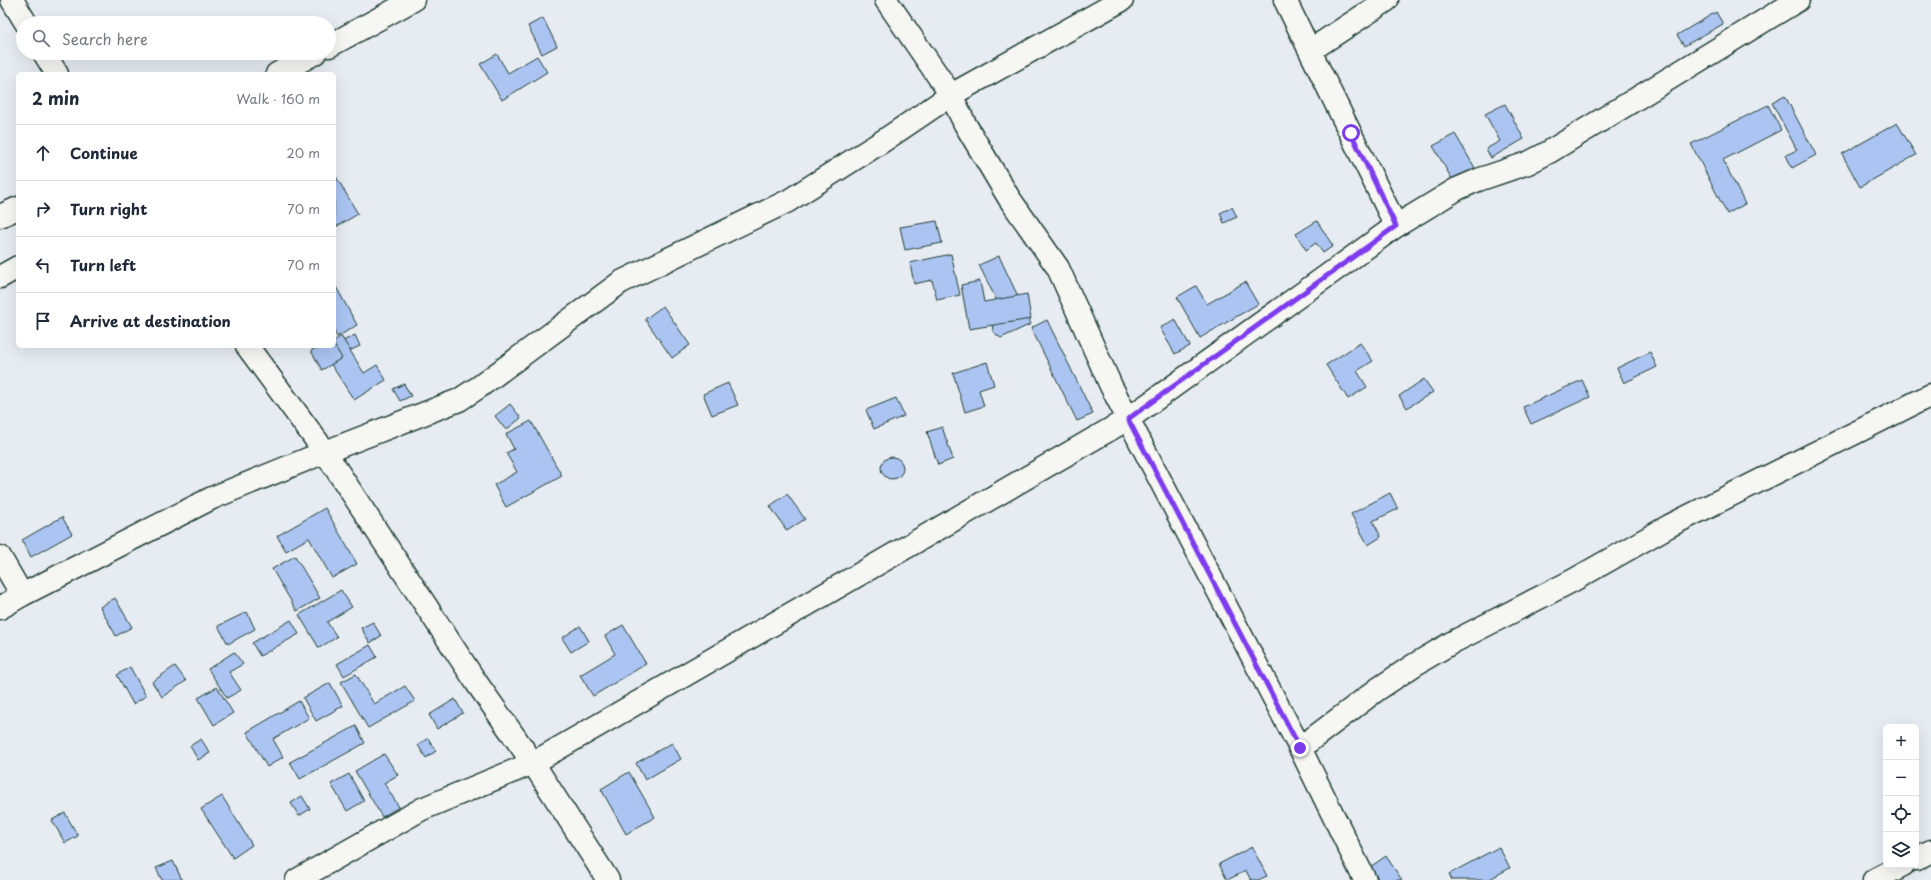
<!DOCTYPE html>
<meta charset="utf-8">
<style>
body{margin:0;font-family:"Playpen Sans",sans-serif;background:#f2f2f3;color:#1f2937}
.controls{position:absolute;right:12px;bottom:12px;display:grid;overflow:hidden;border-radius:6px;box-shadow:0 4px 16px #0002}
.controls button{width:36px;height:36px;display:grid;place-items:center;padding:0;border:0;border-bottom:1px solid #e0e1e3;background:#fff;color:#1f2937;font:20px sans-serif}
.stop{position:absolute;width:12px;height:12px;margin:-9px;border:3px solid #7c3aed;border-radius:50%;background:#fff}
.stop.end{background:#7c3aed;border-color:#fff;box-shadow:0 1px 4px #0008}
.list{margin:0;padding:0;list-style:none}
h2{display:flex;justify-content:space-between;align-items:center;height:52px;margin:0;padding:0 16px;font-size:17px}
h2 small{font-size:13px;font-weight:400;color:#747a83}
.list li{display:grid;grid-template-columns:26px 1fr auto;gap:12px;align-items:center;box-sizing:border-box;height:56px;padding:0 16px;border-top:1px solid #e0e1e3}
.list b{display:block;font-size:15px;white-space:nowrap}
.list em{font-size:13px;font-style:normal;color:#747a83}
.icon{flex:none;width:22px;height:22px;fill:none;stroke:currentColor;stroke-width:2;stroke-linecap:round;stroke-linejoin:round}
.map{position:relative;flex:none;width:1931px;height:880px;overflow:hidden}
.search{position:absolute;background:#fff;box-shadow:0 4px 16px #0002;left:16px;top:16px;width:320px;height:44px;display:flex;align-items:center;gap:10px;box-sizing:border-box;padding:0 14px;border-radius:22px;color:#747a83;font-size:15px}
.panel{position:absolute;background:#fff;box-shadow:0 4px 16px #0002;left:16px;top:72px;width:320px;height:276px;border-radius:6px}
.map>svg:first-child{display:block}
.building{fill:#abc4f1;stroke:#1f3d34}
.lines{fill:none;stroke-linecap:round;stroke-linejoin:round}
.street-casing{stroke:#1f3d34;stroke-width:25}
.street{stroke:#f6f6f2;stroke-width:22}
.route{stroke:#7c3aed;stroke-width:5}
</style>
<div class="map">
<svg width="1931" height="880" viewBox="0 0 1931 880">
<rect width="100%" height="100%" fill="#e7ecf2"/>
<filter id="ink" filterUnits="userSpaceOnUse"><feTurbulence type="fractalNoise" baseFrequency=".025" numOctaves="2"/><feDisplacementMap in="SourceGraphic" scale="8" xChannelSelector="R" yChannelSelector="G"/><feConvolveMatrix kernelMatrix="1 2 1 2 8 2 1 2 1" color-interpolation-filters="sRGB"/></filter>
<g filter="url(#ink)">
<!-- building -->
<g class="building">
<polygon points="1716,12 1723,24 1684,46 1677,35"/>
<polygon points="543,18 557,46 542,54 528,26"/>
<polygon points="497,54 508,73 537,56 547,72 502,100 480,64"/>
<polygon points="1785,96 1816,155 1792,168 1786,155 1797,150 1772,103"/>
<polygon points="1505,104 1524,139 1491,158 1486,149 1500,141 1485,114"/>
<polygon points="1768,105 1781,130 1723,160 1745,204 1727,214 1691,144"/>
<polygon points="1897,123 1916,155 1860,187 1842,154"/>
<polygon points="1455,134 1475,168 1453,181 1433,146"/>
<polygon points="334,173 358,214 334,228"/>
<polygon points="1232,207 1237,217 1224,223 1220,213"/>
<polygon points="937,221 942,243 905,250 900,227"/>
<polygon points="1317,221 1333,246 1323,253 1316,243 1306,250 1296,234"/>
<polygon points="951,254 960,295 937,300 932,280 914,284 910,263"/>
<polygon points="999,256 1031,324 1001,338 993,332 992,320 1004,315 979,265"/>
<polygon points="980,281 984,302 1027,294 1031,319 969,329 961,285"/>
<polygon points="1245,282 1258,304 1200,338 1177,297 1196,286 1207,304"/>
<polygon points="334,283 357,325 337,337 334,331"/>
<polygon points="663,306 690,345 672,358 645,319"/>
<polygon points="1175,319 1190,346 1175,354 1160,328"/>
<polygon points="1047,320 1093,414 1077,421 1031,328"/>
<polygon points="355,335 360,346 347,352 343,341"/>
<polygon points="341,336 364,373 377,365 386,380 354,400 321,349 326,346 334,346 334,341"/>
<polygon points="1360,343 1373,361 1357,371 1367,387 1348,399 1326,365"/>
<polygon points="334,345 342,358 322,370 311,351 319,346 334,346"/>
<polygon points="1650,352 1657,367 1624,383 1617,368"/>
<polygon points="987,362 994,385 979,390 984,406 965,412 953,373"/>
<polygon points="1424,379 1433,392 1407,408 1399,396"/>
<polygon points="1582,380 1590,397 1531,424 1523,407"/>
<polygon points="728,383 738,405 712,415 703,394"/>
<polygon points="404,384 411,396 400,401 393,389"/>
<polygon points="896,398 904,416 874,429 866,410"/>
<polygon points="510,404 521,418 506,430 495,416"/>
<polygon points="531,421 562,476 506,507 494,485 517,472 506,453 514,449 506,434"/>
<polygon points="942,427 953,459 938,465 927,432"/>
<circle cx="892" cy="468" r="11"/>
<polygon points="1390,493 1398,509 1373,521 1381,537 1368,545 1351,514"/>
<polygon points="787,494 805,519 787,531 770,506"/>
<polygon points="325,508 357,564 332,578 309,538 286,551 277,536"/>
<polygon points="62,517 72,534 31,557 22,540"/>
<polygon points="295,556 320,598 297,611 272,569"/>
<polygon points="341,590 352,607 327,622 337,637 319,648 299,615"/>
<polygon points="115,598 132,627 116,636 100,607"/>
<polygon points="247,612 255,629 228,644 218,626"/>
<polygon points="291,620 299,634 260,656 252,643"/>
<polygon points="373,622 381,636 370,643 361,628"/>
<polygon points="623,625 646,664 593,696 580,675 615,654 605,636"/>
<polygon points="580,626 589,641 571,652 562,638"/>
<polygon points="370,645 377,657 344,676 337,664"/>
<polygon points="234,652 243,664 229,672 241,690 227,698 208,669"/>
<polygon points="175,666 186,681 162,697 152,682"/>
<polygon points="130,667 146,696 133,704 117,675"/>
<polygon points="356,674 374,704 405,686 415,701 368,728 341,682"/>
<polygon points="330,683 343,706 316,721 303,698"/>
<polygon points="217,687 233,713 214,725 198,698"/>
<polygon points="455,699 463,713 437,729 429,715"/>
<polygon points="299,701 309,718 273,739 283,757 267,767 247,732"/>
<polygon points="356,726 365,743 300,779 290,762"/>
<polygon points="428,738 436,751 426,758 418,745"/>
<polygon points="201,739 210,753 198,760 190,746"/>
<polygon points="672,743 681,759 645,780 636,763"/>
<polygon points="384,754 398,775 384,783 399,807 382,817 355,771"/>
<polygon points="629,772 655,817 626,834 601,789"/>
<polygon points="349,774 364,801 347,811 331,784"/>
<polygon points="222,796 252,845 233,858 201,809"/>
<polygon points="302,796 310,809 299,816 291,803"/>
<polygon points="65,813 78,836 65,843 52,820"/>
<polygon points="1252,847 1267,876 1258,880 1251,880 1246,871 1227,880 1219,864"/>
<polygon points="1499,847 1510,868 1488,880 1452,880 1449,874"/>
<polygon points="1386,856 1402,880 1379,880 1370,867"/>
<polygon points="173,861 182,880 162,880 156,868"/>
</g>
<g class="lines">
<defs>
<g id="street">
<polyline points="12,0 26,23"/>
<polyline points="886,0 951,95 965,124 1009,198 1058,268 1111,386 1300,748 1365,880"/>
<polyline points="1285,0 1396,226"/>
<polyline points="329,46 413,0"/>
<polyline points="1311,50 1387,0"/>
<polyline points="44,53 57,74"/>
<polyline points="277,74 315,53"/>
<polyline points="0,216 18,208"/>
<polyline points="0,277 18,267"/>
<polyline points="247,346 325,452 476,682 533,763 608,880"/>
<polyline points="0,557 22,595"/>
<polyline points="0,608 22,595 212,498 325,452 459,400 479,387 621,282 788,201 883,141 951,95 1122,0"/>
<polyline points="1300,748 1378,689 1414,665 1453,642 1572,581 1669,526 1931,395"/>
<polyline points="1916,859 1931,851"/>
<polyline points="297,880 422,809 533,763 1128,419 1396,226 1457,189 1478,180 1528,163 1549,152 1798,0"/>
<polyline points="1874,880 1903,865"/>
</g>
</defs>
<!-- street casing -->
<use href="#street" class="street-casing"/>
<!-- street -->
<use href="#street" class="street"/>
</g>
</g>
<g class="lines" filter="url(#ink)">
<!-- route -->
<polyline class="route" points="1300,748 1128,419 1396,226 1351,133"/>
</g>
</svg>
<div class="controls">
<button>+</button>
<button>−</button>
<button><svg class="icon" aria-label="locate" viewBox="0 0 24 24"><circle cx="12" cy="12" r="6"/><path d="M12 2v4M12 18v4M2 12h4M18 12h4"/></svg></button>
<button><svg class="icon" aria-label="layers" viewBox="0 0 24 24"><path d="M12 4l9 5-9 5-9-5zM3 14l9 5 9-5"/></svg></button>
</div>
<div class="stop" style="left:1351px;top:133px"></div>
<div class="stop end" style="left:1300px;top:748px"></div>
<div class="search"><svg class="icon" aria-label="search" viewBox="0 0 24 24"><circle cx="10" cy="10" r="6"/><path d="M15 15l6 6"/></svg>Search here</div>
<section class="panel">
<h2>2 min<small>Walk · 160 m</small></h2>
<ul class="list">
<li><svg class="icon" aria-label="ahead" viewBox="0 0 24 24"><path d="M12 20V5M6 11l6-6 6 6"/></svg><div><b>Continue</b></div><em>20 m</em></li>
<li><svg class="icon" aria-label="right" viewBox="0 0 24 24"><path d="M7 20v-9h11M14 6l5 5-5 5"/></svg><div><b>Turn right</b></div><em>70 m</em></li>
<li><svg class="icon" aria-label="left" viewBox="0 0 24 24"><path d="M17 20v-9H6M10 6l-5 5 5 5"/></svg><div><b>Turn left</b></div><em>70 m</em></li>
<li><svg class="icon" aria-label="arrive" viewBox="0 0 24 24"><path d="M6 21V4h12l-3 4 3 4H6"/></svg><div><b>Arrive at destination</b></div></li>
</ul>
</section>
</div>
